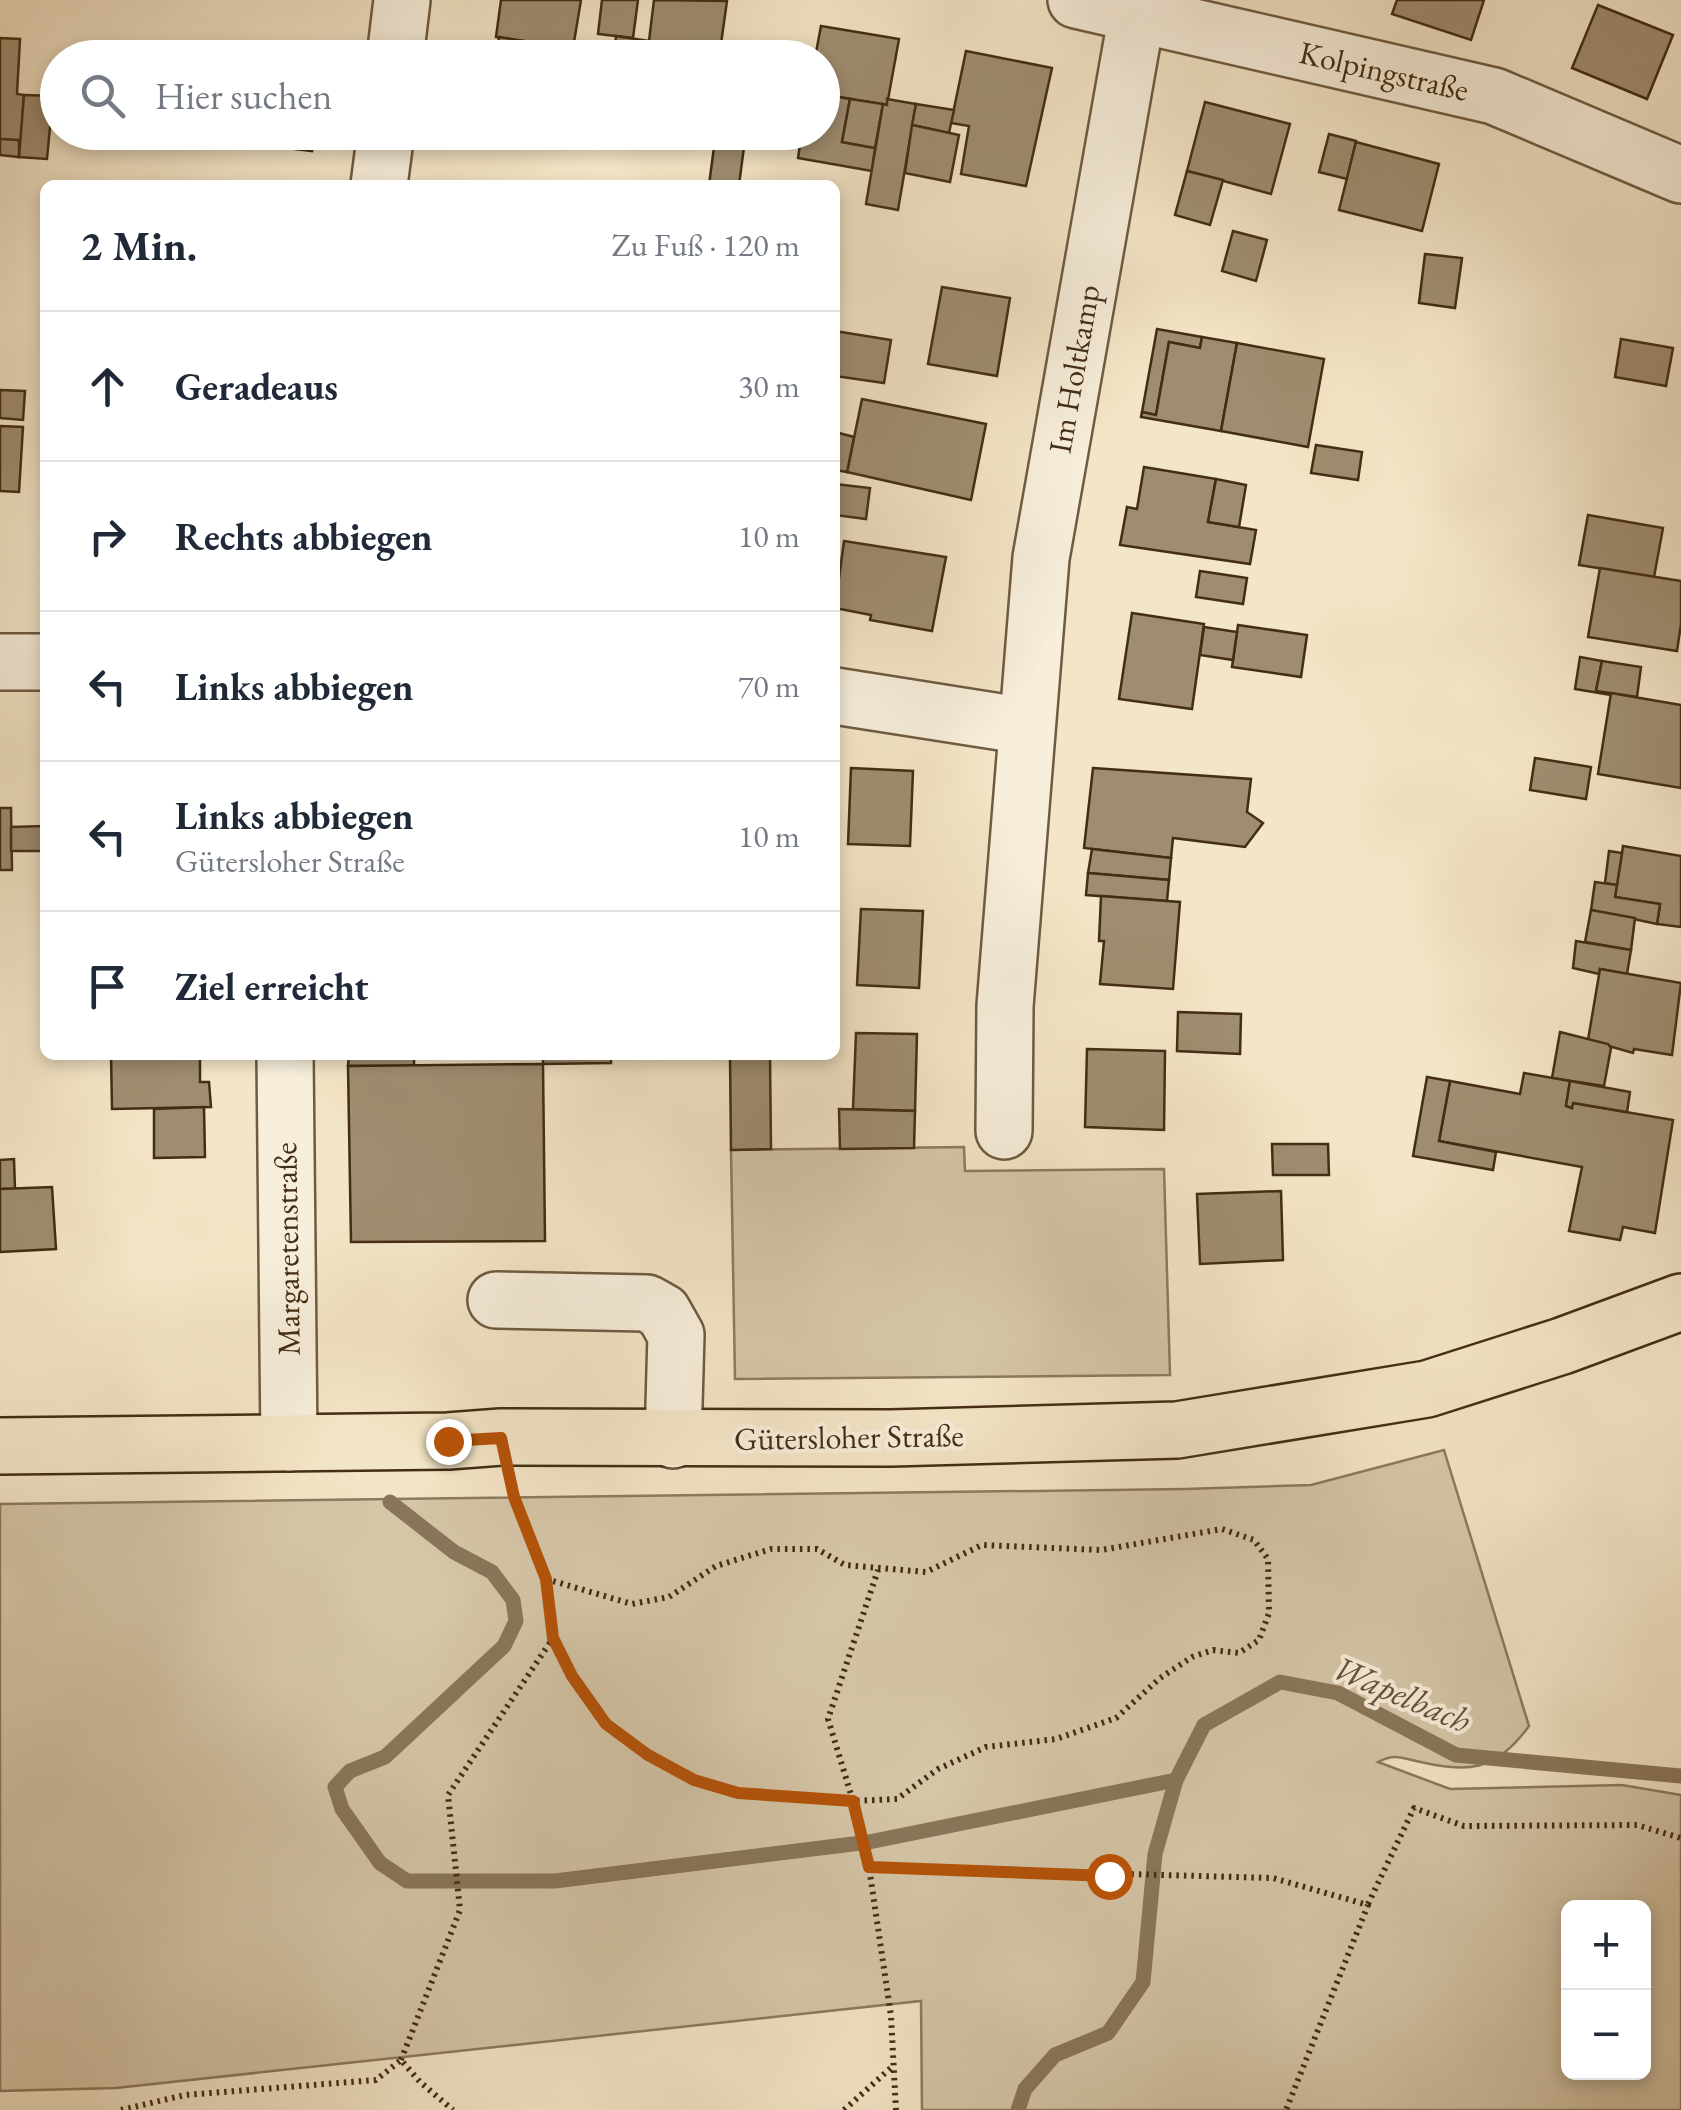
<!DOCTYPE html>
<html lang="de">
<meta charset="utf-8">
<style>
body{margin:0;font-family:"EB Garamond",serif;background:#f6f6f7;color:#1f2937}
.controls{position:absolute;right:30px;bottom:30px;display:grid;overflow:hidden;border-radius:15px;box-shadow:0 5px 15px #0003}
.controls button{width:90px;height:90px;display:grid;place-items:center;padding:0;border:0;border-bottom:2px solid #e0e1e3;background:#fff;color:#1f2937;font:50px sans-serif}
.stop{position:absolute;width:30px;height:30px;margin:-22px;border:8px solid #b45309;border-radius:50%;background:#fff}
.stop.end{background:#b45309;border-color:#fff;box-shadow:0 2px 10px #0008}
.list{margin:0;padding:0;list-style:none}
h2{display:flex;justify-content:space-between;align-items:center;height:130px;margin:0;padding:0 40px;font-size:42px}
h2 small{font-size:32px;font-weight:400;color:#747a83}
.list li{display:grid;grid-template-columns:65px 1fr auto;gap:30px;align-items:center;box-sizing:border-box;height:150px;padding:0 40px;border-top:2px solid #e0e1e3}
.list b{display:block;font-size:38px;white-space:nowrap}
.list p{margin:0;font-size:32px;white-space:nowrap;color:#747a83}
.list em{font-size:32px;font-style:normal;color:#747a83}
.icon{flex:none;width:55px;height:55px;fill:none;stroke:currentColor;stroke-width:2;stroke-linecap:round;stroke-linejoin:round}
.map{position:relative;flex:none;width:1681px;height:2110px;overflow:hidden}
.search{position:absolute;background:#fff;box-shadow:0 5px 15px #0003;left:40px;top:40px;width:800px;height:110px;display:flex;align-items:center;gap:25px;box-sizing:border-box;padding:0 35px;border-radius:55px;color:#747a83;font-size:38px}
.panel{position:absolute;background:#fff;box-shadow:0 5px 15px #0003;left:40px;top:180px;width:800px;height:880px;border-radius:15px}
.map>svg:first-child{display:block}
.green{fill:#d5c6a8;stroke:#8c7a5e;stroke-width:2.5;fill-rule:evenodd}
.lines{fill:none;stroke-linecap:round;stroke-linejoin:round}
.stream{stroke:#89765a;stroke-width:15}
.building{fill:#9f8d71;stroke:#432d13;stroke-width:2.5}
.minor-casing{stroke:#6f5b40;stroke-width:60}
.major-casing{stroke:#432d13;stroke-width:60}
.path{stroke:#432d13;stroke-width:6;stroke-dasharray:2.5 5;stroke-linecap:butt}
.minor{stroke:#f7eedb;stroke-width:55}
.major{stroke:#f3e5c7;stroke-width:55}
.route{stroke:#b45309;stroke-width:12}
.labels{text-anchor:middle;stroke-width:8;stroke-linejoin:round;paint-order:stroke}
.street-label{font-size:32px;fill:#432d13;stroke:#f7eedb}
.water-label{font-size:35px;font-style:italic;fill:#665137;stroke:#f7eedb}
</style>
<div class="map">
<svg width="1681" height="2110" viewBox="0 0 1681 2110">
<rect width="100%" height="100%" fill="#f3e5c7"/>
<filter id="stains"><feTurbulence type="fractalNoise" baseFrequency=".002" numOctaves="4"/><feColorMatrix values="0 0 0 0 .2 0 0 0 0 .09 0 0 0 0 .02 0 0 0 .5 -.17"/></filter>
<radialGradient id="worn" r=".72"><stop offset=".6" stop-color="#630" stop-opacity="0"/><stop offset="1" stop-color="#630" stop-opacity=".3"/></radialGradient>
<!-- green -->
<g class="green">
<polygon points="964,1147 965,1171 1164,1169 1170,1375 735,1379 731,1150"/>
<path d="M1444,1450L1529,1726C1496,1772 1468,1773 1416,1761C1400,1757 1393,1754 1378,1762L1450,1789L1622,1785L1681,1795V2110H922L921,2001L116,2088L0,2091V1504L1185,1489L1311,1485ZM1568,1908H1644V2072H1568Z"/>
</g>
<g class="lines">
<!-- stream -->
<g class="stream">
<polyline points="390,1502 454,1552 492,1572 513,1600 516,1621 504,1646 385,1757 350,1771 335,1787 342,1809 380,1863 407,1881 555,1881 869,1842 1176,1780"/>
<polyline points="1018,2110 1025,2089 1055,2055 1108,2033 1143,1982 1155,1854 1176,1780 1204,1725 1280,1682 1338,1693 1456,1755 1681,1776"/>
</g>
</g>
<!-- building -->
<g class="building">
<polygon points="501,0 581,0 573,48 496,37"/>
<polygon points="602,0 638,0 633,38 598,34"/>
<polygon points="654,0 727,1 719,58 614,58 616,36 649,41"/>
<polygon points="1397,0 1484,0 1471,40 1392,14"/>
<polygon points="1598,5 1673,35 1647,99 1572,68"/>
<polygon points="821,26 899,39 887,105 822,94 822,58 815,58"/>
<polygon points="499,37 549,45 547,58 496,58"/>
<polygon points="0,38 20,39 17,94 24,95 21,141 0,139"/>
<polygon points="966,51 1052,68 1026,186 961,174 969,126 951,123"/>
<polygon points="822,94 850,99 842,142 875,148 872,171 798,158 802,132 822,132"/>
<polygon points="24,95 53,96 47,159 19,157"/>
<polygon points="850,99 883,104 875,148 842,142"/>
<polygon points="887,99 916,104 898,210 866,204 883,104 887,105"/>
<polygon points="1205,102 1290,124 1271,194 1187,171"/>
<polygon points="916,104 954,110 949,133 912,125"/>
<polygon points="912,125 959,135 950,182 905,173"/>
<polygon points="238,132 314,132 312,151 237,142"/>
<polygon points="716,132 746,132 739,185 709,185"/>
<polygon points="1329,134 1356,141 1347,179 1319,172"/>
<polygon points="0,139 19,140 19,157 0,155"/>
<polygon points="1356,142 1439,164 1422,231 1339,210"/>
<polygon points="1187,171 1223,180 1210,225 1175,215"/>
<polygon points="1233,231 1267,240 1256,281 1222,271"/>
<polygon points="1425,254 1462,258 1455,308 1419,303"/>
<polygon points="942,287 1010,298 997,376 928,364"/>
<polygon points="1157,329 1202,337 1200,348 1169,342 1156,415 1142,412"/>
<polygon points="835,331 891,340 884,383 835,376"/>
<polygon points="1202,337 1237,343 1221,431 1141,417 1142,412 1156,415 1169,342 1200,348"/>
<polygon points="1621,339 1673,348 1666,386 1615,377"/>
<polygon points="1237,343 1324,359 1308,447 1221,431"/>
<polygon points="0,390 25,391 23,420 0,418"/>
<polygon points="862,399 986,424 971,500 847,472"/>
<polygon points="0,426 23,427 19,492 0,491"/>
<polygon points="839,433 854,437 847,472 835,470"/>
<polygon points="1316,445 1362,452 1358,480 1311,473"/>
<polygon points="1144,467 1216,479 1208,522 1256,530 1250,564 1120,545 1127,507 1137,509"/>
<polygon points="1216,479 1246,485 1239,527 1208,522"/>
<polygon points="835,484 870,488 866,519 835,515"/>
<polygon points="1588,515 1663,528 1654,577 1579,565"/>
<polygon points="844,541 946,557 932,631 870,620 871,615 835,608"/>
<polygon points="1600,568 1681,581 1681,624 1677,651 1588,637"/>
<polygon points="1200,571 1247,578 1243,604 1196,597"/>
<polygon points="1132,613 1204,624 1192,709 1119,699"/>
<polygon points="1238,625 1307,635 1301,677 1232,667"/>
<polygon points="1204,627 1237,632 1233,660 1200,655"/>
<polygon points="1580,657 1602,661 1596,691 1611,695 1575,689"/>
<polygon points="1602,661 1641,667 1637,697 1596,691"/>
<polygon points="1611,693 1681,705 1681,788 1598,774"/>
<polygon points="1535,758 1591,767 1586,799 1530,790"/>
<polygon points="851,768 913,771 910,846 848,844"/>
<polygon points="1093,768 1251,779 1247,812 1263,823 1245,847 1173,838 1171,858 1084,848"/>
<polygon points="0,808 11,808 12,870 0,870"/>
<polygon points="45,826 45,851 11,851 11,827"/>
<polygon points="1623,846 1681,856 1681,927 1657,924 1660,904 1615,897"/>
<polygon points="1092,849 1171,858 1169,880 1088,873"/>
<polygon points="1609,851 1622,853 1617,885 1605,883"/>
<polygon points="1088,873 1169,880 1167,901 1086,895"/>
<polygon points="1595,882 1617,885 1615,897 1660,904 1657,924 1591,910"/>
<polygon points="1101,896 1180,902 1173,989 1100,984 1104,941 1099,941"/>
<polygon points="861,909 923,911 919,988 857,985"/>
<polygon points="1591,910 1635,918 1631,950 1585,942"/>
<polygon points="1576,941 1631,950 1627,974 1600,969 1599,974 1573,968"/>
<polygon points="1600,969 1681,983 1672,1055 1634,1049 1633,1053 1588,1040"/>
<polygon points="1178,1012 1241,1014 1240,1054 1177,1051"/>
<polygon points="1560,1032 1608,1044 1611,1048 1604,1086 1552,1078"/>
<polygon points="856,1033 917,1034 915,1111 853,1109"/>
<polygon points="1087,1049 1165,1051 1164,1130 1085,1127"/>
<polygon points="111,1055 200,1055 200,1082 209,1082 211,1107 112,1109"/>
<polygon points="349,1055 414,1055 414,1066 348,1066"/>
<polygon points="543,1055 611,1055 611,1063 543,1064"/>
<polygon points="730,1055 770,1055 771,1149 731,1150"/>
<polygon points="543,1064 545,1241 351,1242 348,1066"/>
<polygon points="1524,1073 1570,1081 1566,1106 1572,1108 1573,1103 1673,1120 1655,1233 1623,1227 1620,1240 1569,1231 1582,1167 1439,1141 1450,1081 1520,1094"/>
<polygon points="1427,1077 1450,1081 1439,1141 1496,1152 1493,1170 1413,1156"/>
<polygon points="1570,1081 1630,1092 1627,1112 1573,1103 1572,1108 1566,1106"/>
<polygon points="204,1107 205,1157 154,1158 154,1109"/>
<polygon points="839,1109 915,1111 914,1148 840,1149"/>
<polygon points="1272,1144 1328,1144 1329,1175 1273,1175"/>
<polygon points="14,1159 15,1189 0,1189 0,1160"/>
<polygon points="52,1187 56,1249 0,1252 0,1189"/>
<polygon points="1281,1191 1283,1260 1200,1264 1197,1194"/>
</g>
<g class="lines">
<defs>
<g id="minor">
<polyline points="1076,0 1494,96 1681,175"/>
<polyline points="395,58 402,0"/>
<polyline points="379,185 386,132"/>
<polyline points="0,662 45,662"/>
<polyline points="835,696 1026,726"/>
<polyline points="285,1055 289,1443"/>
<polyline points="1004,1131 1005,1006 1041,558 1137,14"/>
<polyline points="496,1300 647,1303 663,1312 676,1335 673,1440"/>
</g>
<polyline id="major" points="0,1446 448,1441 501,1437 891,1438 1177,1430 1427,1389 1562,1346 1681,1302"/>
</defs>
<!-- minor casing -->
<use href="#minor" class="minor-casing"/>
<!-- major casing -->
<use href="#major" class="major-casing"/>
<!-- path -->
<g class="path">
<path d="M513,1490C520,1520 536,1547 545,1576C551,1596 548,1618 553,1637C573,1713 663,1780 738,1793C775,1799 815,1798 853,1801L869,1867L891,2016L896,2110"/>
<polyline points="546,1579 632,1604 669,1597 716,1566 771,1549 817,1549 845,1565 926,1572 982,1545 1101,1550 1222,1529 1254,1540 1268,1559 1269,1613 1259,1640 1239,1653 1213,1650 1192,1657 1160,1678 1116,1718 1056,1739 986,1747 938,1769 897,1799 853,1801 828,1719 878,1570"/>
<polyline points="869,1867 1273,1878 1368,1905 1286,2110"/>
<polyline points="1368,1904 1414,1808 1464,1826 1637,1825 1681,1838"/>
<polyline points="401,2060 460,1910 448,1795 553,1638"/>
<polyline points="121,2110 185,2095 376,2080 401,2060 420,2082 453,2110"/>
<polyline points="844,2110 894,2065"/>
</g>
<!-- minor -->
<use href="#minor" class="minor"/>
<!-- major -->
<use href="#major" class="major"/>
</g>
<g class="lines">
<!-- route -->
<polyline class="route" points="448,1441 501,1438 514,1497 546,1579 553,1638 572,1676 606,1724 648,1755 694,1780 738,1793 853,1801 869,1867 1109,1876"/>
</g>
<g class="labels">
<!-- street labels -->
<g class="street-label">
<text transform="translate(1384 71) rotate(13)" y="11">Kolpingstraße</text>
<text transform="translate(1074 369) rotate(-80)" y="11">Im Holtkamp</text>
<text transform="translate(287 1249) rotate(-91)" y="11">Margaretenstraße</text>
<text transform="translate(849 1437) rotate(-1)" y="11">Gütersloher Straße</text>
</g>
<!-- water labels -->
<g class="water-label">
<text transform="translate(1402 1694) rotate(23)" y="12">Wapelbach</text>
</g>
</g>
<rect width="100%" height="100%" filter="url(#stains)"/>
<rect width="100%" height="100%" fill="url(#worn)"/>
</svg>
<div class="controls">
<button>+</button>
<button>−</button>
</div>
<div class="stop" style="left:1109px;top:1876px"></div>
<div class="stop end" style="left:448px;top:1441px"></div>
<div class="search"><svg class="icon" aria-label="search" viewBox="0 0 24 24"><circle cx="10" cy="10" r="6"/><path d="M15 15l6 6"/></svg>Hier suchen</div>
<section class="panel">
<h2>2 Min.<small>Zu Fuß · 120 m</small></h2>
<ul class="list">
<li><svg class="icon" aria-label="ahead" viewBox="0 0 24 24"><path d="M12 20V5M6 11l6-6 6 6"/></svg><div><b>Geradeaus</b></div><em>30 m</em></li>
<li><svg class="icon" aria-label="right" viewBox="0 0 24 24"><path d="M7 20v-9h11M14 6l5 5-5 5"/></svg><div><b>Rechts abbiegen</b></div><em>10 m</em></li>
<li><svg class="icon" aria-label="left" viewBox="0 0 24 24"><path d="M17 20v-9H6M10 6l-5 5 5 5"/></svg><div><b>Links abbiegen</b></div><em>70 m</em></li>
<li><svg class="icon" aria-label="left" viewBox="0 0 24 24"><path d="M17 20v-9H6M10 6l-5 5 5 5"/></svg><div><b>Links abbiegen</b><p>Gütersloher Straße</p></div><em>10 m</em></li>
<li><svg class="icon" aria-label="arrive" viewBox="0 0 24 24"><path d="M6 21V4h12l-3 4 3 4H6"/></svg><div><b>Ziel erreicht</b></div></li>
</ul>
</section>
</div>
